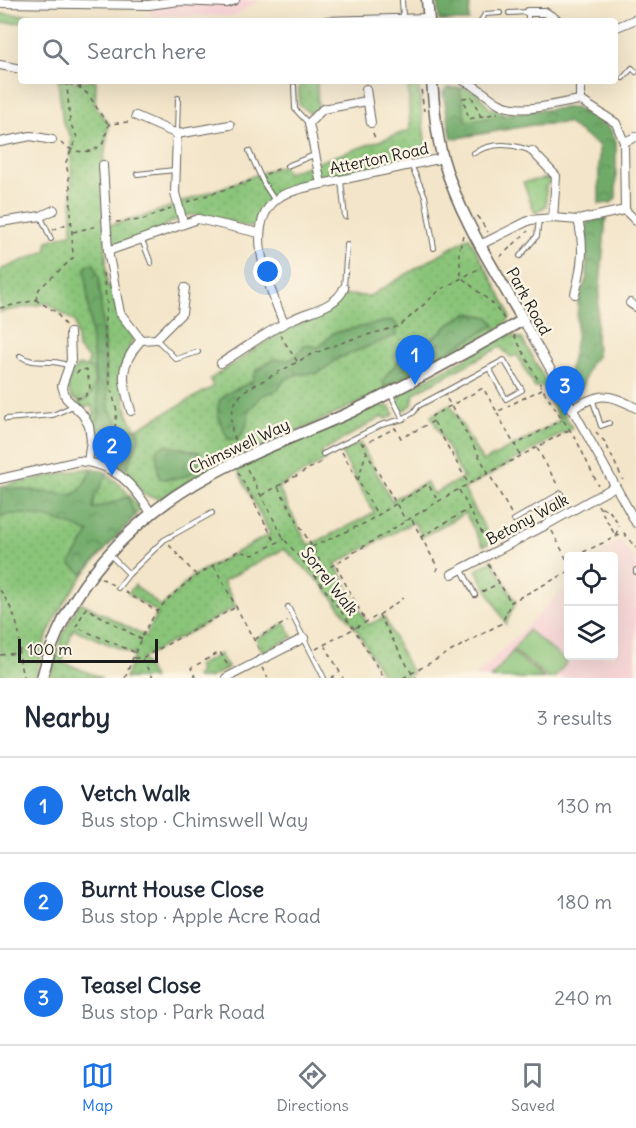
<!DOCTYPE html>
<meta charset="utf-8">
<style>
body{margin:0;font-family:Delius,sans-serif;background:#f6f6f7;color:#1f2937}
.controls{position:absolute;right:18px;bottom:18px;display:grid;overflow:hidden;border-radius:6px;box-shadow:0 6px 24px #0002}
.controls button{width:54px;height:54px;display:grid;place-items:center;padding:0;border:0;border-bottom:2px solid #e0e1e3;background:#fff;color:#1f2937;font:30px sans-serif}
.scale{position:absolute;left:18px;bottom:15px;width:140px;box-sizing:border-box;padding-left:6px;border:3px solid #1c1c1c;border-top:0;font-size:16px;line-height:21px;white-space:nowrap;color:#1c1c1c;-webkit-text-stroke:4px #fcf5e5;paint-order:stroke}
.you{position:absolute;left:268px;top:272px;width:21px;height:21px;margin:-15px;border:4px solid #fff;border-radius:50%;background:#1a73e8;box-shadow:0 0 0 9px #1a73e833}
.badge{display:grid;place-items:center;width:39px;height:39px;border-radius:50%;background:#1a73e8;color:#fff;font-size:20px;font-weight:700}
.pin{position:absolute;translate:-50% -50px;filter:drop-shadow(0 2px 3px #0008)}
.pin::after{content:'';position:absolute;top:32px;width:21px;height:18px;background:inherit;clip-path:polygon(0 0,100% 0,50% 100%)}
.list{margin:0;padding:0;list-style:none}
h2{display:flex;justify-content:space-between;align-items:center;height:78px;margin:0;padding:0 24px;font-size:26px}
h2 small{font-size:20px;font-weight:400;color:#747a83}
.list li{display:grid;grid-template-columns:39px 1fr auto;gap:18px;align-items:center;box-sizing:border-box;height:96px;padding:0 24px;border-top:2px solid #e0e1e3}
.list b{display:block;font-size:22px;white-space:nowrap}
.list p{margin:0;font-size:20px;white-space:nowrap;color:#747a83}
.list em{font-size:20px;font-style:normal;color:#747a83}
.icon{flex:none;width:33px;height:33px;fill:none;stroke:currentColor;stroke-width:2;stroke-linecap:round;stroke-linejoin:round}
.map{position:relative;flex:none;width:636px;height:678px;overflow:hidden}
.search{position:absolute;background:#fff;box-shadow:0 6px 24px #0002;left:18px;right:18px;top:18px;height:66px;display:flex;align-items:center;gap:15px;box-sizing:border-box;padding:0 21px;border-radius:6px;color:#747a83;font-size:22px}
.sheet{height:366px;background:#fff}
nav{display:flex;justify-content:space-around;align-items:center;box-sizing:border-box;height:84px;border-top:2px solid #e0e1e3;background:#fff;font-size:16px;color:#747a83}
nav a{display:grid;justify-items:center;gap:3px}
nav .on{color:#1a73e8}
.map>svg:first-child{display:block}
.built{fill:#f7cfd4}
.grass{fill:url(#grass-dots);stroke:#53704a;stroke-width:1.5}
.forest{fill:url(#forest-crowns);stroke:#466342;stroke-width:1.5}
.park{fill:url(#park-tufts);stroke:#53704a;stroke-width:1.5}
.pitch{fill:#8ac479;stroke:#53704a;stroke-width:1.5}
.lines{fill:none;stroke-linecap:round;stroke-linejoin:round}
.service-casing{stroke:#676259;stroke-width:6}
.minor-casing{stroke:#676259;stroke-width:10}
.tertiary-casing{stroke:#676259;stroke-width:13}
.path{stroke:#676259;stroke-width:1.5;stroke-dasharray:4.5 4.5;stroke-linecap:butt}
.service{stroke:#fff;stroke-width:4}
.minor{stroke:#fff;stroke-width:8}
.tertiary{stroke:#fff;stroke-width:10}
.labels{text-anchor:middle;stroke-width:5;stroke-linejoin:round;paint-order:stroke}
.street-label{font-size:16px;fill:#1c1c1c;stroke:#fcf5e5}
</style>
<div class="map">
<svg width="636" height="678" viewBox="0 0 636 678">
<defs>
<pattern id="grass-dots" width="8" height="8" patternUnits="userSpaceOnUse" patternTransform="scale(1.5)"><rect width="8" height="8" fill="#8ac479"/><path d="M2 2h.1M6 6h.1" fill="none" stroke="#76a868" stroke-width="1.8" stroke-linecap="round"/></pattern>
<pattern id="forest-crowns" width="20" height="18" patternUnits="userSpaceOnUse" patternTransform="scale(1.5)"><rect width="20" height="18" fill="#6faa69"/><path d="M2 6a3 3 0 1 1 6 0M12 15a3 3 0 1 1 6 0" fill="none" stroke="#5a8a56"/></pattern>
<pattern id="park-tufts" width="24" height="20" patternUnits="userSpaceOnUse" patternTransform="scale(1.5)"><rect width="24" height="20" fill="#8ac479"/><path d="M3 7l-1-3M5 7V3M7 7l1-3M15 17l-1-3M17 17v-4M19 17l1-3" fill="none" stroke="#76a868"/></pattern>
</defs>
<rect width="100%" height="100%" fill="#fcf5e5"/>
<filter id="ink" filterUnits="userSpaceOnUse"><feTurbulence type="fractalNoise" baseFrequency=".0167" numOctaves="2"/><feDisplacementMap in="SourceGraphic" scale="12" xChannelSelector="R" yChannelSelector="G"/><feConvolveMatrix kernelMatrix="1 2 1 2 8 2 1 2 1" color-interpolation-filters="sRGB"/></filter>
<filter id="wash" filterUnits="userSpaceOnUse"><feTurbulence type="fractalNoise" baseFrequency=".008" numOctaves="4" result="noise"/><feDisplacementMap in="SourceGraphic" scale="24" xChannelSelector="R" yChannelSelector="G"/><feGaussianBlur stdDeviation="1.35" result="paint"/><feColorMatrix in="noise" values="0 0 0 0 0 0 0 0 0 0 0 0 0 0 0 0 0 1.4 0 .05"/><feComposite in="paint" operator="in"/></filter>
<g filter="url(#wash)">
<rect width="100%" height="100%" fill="#f3e5c9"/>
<!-- built -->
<g class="built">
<polygon points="150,0 261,0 233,16 151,16"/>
<polygon points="620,540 636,561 636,678 474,678 568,585 568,656 614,656 614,556 597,556"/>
</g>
<!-- grass -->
<g class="grass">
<polygon points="0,14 66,16 67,21 0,23"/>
<polygon points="58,81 96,81 95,106 109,124 103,165 107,286 111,286 119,318 133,338 119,373 128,415 136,429 213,387 210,379 284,330 315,318 344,295 370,296 469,237 507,307 510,318 504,325 415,376 303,429 220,464 159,499 145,495 125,468 96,451 90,418 95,414 90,405 81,409 78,404 89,359 78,349 75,322 47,303 0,312 0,270 46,251 48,241 72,233 71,137 63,123"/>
<polygon points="299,81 317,81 318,112 314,116 299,104"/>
<path d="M408,81H418L427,157L288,188L270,200L255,226L249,227C230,223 210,213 190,215C169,217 133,253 112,241L109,225L142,217L283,165L287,173L410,130Z"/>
<polygon points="509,335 522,339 572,428 464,489 492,542 483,546 465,513 422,537 414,522 335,564 368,625 384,617 412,674 404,678 384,678 357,630 322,584 284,549 223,581 236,607 142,658 153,678 125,678 135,655 73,629 62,662 102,678 50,678 63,634 80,602 145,636 158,613 128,593 135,585 161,607 194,575 270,534 237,469 379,405 390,407 394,415 386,419 383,416 321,452 325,461 278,487 305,540 310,545 374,513 341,452 360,443 392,500 426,482 433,494 463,478 431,416 450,404 483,462 560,421 542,385 535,388 517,355 511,357 500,347 414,393 412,405 402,411 398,402 403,392"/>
<path d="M89,468C116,478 124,486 140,510C96,560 45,609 36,678H0V486Z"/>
<polygon points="492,560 516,602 506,624 476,570"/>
<polygon points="285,623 293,637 263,652 256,639"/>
<polygon points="220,654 228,668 209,678 197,678 195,676 200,673 197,666"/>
</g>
<!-- forest -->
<g class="forest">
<polygon points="438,0 470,0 469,21 439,21"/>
<polygon points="447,88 463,88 471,120 520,112 575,107 610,129 616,141 616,198 611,203 599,204 599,146 567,123 532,125 452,139 443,93"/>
<path d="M606,217L596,333L597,357L590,363L582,388C574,388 570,384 568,377L576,339L578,302L587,277L586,223Z"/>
<polygon points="88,264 94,264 99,277 109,410 121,426 139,430 139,439 126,470 95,452 94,425 99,417 85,269"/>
<path d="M469,313L489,317L495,325L384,387L383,381C396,359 405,357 425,344C441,333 451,320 469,313Z"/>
<path d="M392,320L397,325V335L339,358L319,373L297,374L284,380L278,390L263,395L248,411C248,424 246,430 237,440L228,439C209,401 216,397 252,382L256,370L275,359C291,363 296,358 304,345L319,347L333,333Z"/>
<path d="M165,445L199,452L203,466C188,477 177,481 159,478L156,451Z"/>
<path d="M93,468L108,473L95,497L93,509L128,497L135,516L83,574L70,564L89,533C65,521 26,509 0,516V487L72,495L80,490Z"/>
</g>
<!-- park -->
<g class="park">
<path d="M460,88C479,88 479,97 490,109H498L503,115L466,122Z"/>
<polygon points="550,178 546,188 546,206 535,213 523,182"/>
<path d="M79,365L92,369C96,383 96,394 82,402L73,399C64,387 68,374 79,365Z"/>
</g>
<!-- pitch -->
<g class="pitch">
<polygon points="528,630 567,662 554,678 548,678 513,650"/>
<polygon points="512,652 544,678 491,678"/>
</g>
</g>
<g filter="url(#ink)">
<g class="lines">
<defs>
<g id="service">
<polyline points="402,0 403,17"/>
<polyline points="509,13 528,12 528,21"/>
<polyline points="481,21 485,14 500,13"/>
<polyline points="623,78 632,68 636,72"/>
<polyline points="294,86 295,109 308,123"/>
<polyline points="177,133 178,98"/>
<polyline points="249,151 264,184 275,201"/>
<path d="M474,153C492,142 511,143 531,151"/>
<polyline points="411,165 425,196 434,248"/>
<polyline points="287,166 314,155"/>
<polyline points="137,174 175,170"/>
<polyline points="341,181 345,217"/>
<polyline points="41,217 51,239"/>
<polyline points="142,240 151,263"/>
<polyline points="520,256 537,236 539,219"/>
<polyline points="344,287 347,245"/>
<polyline points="157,340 176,359 198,352"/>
<path d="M20,356C36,367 52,357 68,366"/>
<polyline points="391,395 403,419"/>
<polyline points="592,398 601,426 609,423"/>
<polyline points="6,419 53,415 73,406"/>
<polyline points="323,454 381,425 403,419 414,412 418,406 504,360 522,390 506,399 489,368"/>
<polyline points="542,506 551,522"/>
<polyline points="514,520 561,493"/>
<polyline points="110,555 129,574 164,540 212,513"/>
<polyline points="462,570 475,595"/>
<polyline points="636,570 636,572"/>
<polyline points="118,588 129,574"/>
<polyline points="288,607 324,678"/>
</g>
<g id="minor">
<polyline points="0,3 149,5 179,1 227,3 235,0"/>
<polyline points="528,12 545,12 559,21"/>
<polyline points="326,21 428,18"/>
<polyline points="615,28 636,19"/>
<polyline points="0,65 21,69"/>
<path d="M464,81C478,86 487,97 500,104C521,115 558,103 580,100V81"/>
<polyline points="366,89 371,123"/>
<polyline points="136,116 177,134 175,193 183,222"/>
<polyline points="177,134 230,125"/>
<polyline points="0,142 31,136 52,140"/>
<polyline points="624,142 636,137"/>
<polyline points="532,151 556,176 553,218"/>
<polyline points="103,165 108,251"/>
<polyline points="321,184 309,123 323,109 367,101"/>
<polyline points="625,210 636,221"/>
<polyline points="0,222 41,216 54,210"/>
<polyline points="480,245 530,220 553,218 578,220 625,210 624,142 616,123 580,100"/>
<path d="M575,294C582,267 585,247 578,220"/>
<polyline points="630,303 636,307"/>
<polyline points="523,320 636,523"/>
<path d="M284,324C271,290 239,222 281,196C287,192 296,191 303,188L443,158"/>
<polyline points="70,333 71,360 62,386 66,398 83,415 89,426 91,440 88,462"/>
<polyline points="141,340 120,313 108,251 198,219 259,233"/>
<path d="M221,363C245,349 268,330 293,319C309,311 337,307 344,288"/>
<path d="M572,409C599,393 608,392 636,408"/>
<path d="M131,411C122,379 118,367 141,340L156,339L182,313L185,288"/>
<path d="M0,479L79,461C115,464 133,484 151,513"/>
<polyline points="452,574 548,524 614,487"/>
<polyline points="226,678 304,638"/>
</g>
<g id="tertiary">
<polyline points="427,0 429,21"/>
<path d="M42,678C64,589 130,518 210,475C255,450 305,433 351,412C409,384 467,352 523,320C494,269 459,216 443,159C436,134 434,106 432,81"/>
</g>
</defs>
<!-- service casing -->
<use href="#service" class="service-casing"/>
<!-- minor casing -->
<use href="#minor" class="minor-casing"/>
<!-- tertiary casing -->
<use href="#tertiary" class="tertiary-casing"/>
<!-- path -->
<g class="path">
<path d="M51,81C59,86 65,82 73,85C93,91 95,111 108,123"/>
<polyline points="420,81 424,111"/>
<polyline points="80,89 81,81"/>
<polyline points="481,117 472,97 463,98 469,119 498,113"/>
<polyline points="373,133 376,141"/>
<path d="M61,143C72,153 92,156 103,143L109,124L129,122"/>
<polyline points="266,174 281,168"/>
<polyline points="187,202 253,180"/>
<polyline points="477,216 488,232"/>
<polyline points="116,222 143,220 171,208"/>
<polyline points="53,230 71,222"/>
<polyline points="73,232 97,226"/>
<polyline points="463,235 459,253 461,277 493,304 504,319"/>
<polyline points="500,257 528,231"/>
<polyline points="103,273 107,305 104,326 110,385 117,411 111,461"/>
<polyline points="36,300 39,289 73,258 70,186 66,162 77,137 70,123 67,85"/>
<polyline points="0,308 36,300 56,312 65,325"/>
<polyline points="280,335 297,361"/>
<polyline points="514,335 546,395 576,439 598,485"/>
<polyline points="76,373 82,369 87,370 90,388 85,397 77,398"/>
<polyline points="573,390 582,395"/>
<polyline points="447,399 512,515"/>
<polyline points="514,403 542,389"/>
<polyline points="497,413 515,446"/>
<polyline points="434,422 468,483"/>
<polyline points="596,432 605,442 623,480"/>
<polyline points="361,442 406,521"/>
<polyline points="362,445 395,428 401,438 434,421 432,416 483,388 497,412 510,405"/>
<polyline points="239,448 232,431 231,418 234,404 244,391 310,355 349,340 400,326 440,290 480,268"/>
<polyline points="537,448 558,486"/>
<polyline points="342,452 378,516"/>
<polyline points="520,455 515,445 561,420"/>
<polyline points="247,469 284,539 315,576 354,629 384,678"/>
<polyline points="238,472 275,542"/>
<polyline points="358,480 366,453"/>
<polyline points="278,487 325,570"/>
<polyline points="459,490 488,544"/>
<polyline points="262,495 323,461"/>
<polyline points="598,505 615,535"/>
<polyline points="601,508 608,509 619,524"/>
<polyline points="412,520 438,568 436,572"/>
<polyline points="552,531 568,562"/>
<polyline points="616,535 619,525"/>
<polyline points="421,537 469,509"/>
<polyline points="169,545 196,575"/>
<polyline points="312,547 365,523 428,484 438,501"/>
<polyline points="575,556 624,533 636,548"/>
<polyline points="488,564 510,601"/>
<polyline points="214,566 260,651"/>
<polyline points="336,566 365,620"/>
<polyline points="315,576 459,489 569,430"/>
<polyline points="101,578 113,585"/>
<path d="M0,590C9,603 17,619 19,635C21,649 17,665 25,678"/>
<polyline points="125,592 157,611"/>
<polyline points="482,592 499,583"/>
<polyline points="379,615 412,674 417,678"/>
<polyline points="255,639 288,621"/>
<polyline points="325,645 343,678"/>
<polyline points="316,649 379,615 403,598"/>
<polyline points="134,652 76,627 86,608 141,639"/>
<polyline points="0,655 19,653"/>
<polyline points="134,658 142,658 236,607"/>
<polyline points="142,659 153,678"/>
<polyline points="262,668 268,678"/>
<path d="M125,678C134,655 144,627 160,608C181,583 210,567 238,551L253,555L284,539"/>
<polyline points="196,678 191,668 220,652 228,666"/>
<polyline points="331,678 339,673"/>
<polyline points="403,678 502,623 511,602 568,572"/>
</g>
<!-- service -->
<use href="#service" class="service"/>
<!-- minor -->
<use href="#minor" class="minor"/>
<!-- tertiary -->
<use href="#tertiary" class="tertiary"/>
</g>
</g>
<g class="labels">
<!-- street labels -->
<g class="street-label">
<text transform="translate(379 158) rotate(-12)" y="6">Atterton Road</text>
<text transform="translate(529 301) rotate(61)" y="6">Park Road</text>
<text transform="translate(239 446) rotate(-25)" y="6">Chimswell Way</text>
<text transform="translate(527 519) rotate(-28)" y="6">Betony Walk</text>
<text transform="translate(330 581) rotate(52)" y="6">Sorrel Walk</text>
</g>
</g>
</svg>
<div class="controls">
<button><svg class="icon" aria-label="locate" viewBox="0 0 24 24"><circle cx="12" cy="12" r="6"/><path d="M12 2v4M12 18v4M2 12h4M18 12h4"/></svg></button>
<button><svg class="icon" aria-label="layers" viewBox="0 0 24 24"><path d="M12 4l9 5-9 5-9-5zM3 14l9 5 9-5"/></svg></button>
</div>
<div class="scale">100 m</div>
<div class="you"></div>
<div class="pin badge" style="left:415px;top:385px">1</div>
<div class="pin badge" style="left:112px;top:476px">2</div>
<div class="pin badge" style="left:565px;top:416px">3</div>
<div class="search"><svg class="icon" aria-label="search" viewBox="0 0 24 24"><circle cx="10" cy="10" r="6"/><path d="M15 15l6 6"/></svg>Search here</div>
</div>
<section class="sheet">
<h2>Nearby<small>3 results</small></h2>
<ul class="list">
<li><span class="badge">1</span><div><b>Vetch Walk</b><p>Bus stop · Chimswell Way</p></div><em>130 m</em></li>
<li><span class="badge">2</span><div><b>Burnt House Close</b><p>Bus stop · Apple Acre Road</p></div><em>180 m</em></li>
<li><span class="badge">3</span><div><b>Teasel Close</b><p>Bus stop · Park Road</p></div><em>240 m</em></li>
</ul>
</section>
<nav>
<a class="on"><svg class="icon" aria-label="map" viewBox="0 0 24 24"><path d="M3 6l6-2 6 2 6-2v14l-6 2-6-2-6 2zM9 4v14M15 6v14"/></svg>Map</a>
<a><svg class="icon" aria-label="directions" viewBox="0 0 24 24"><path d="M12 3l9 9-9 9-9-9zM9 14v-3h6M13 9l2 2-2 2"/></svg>Directions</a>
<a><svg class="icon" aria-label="saved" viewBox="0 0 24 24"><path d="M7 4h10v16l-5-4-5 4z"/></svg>Saved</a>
</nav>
